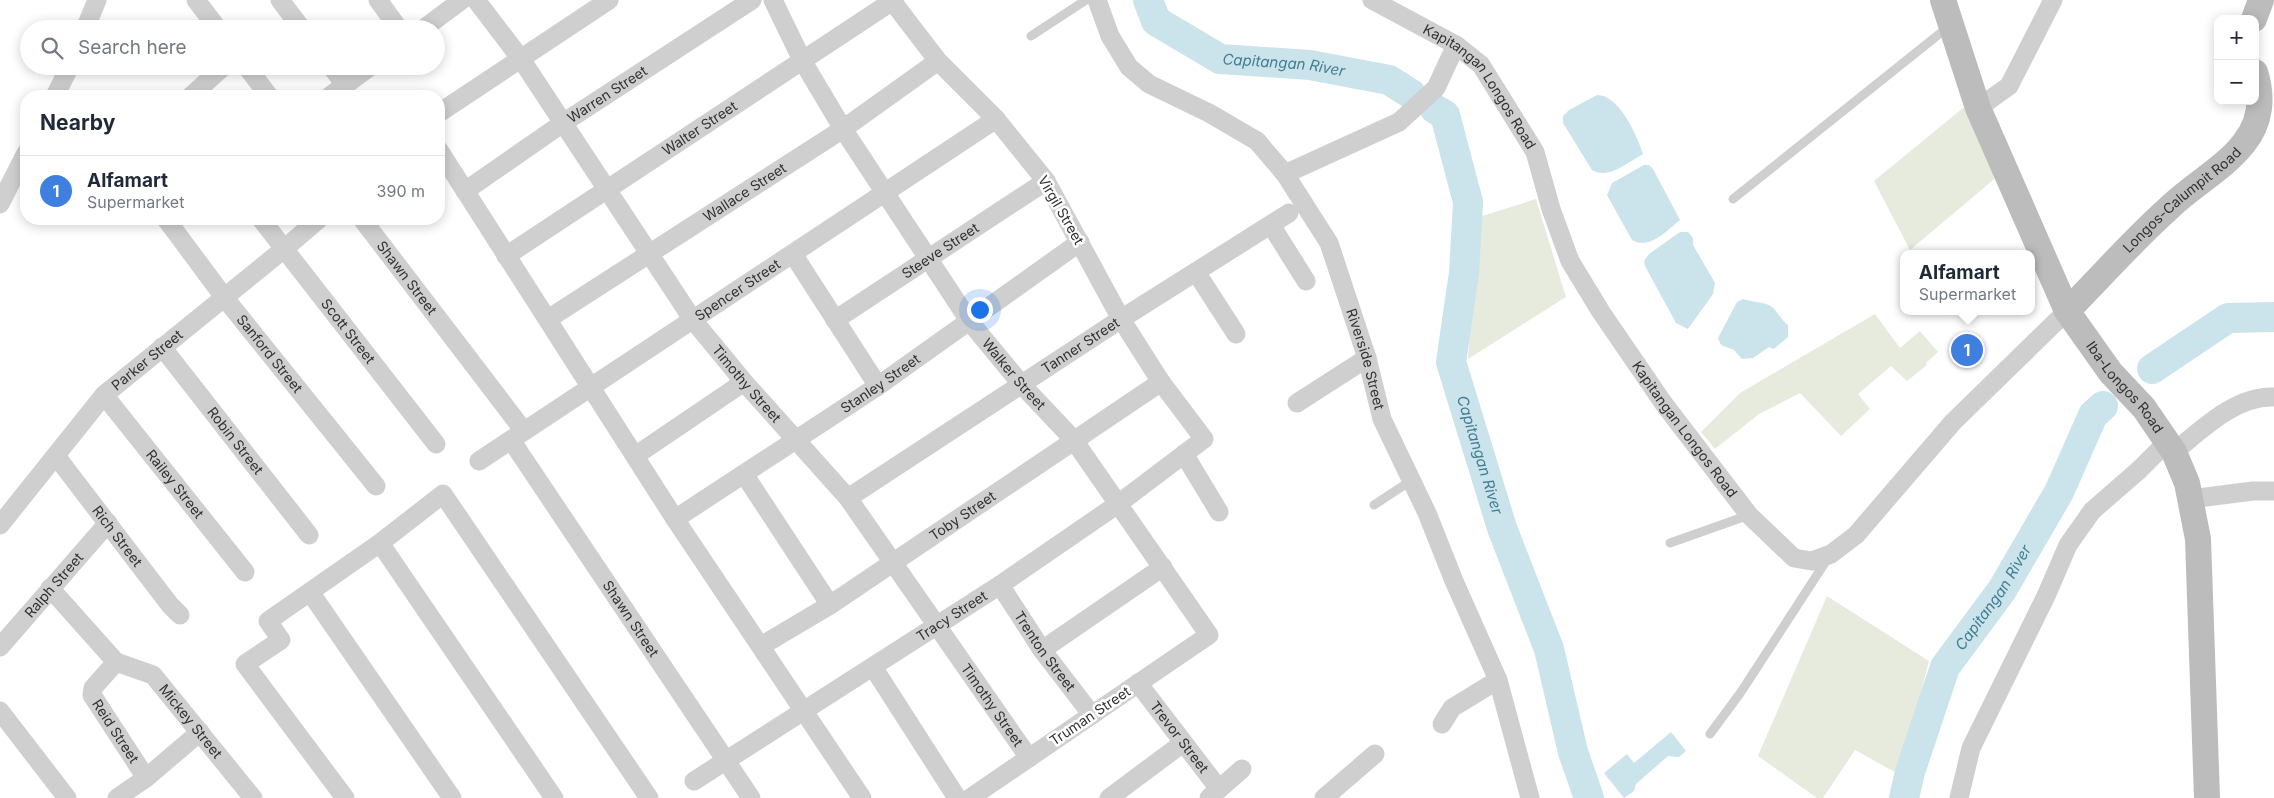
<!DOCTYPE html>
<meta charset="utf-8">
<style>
body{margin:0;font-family:Inter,sans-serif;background:#f6f6f7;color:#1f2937}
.controls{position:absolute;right:15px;top:15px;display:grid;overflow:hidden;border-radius:10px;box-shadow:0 2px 12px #0003}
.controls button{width:45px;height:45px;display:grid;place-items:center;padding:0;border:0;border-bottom:1px solid #e0e1e3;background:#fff;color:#1f2937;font:25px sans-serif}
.you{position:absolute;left:979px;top:309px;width:18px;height:18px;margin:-12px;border:4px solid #fff;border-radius:50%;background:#1a73e8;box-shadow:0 0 0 8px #1a73e833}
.badge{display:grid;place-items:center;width:32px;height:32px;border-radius:50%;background:#e13b5f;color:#fff;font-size:16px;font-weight:700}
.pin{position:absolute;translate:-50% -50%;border:2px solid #fff;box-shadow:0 1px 5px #0006}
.popup{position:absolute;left:1900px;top:250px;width:135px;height:65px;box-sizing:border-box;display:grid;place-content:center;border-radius:10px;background:#fff;filter:drop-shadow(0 1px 4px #0005);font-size:16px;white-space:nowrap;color:#747a83}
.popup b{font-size:19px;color:#1f2937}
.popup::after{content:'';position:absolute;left:50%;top:100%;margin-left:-10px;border:10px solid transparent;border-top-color:#fff}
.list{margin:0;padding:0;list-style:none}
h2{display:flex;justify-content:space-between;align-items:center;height:65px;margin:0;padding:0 20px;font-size:21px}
h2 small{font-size:16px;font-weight:400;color:#747a83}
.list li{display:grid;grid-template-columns:32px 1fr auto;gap:15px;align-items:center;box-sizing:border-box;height:70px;padding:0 20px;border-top:1px solid #e0e1e3}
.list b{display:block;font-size:19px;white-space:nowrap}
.list p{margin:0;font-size:16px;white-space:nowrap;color:#747a83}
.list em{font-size:16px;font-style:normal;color:#747a83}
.icon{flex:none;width:28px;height:28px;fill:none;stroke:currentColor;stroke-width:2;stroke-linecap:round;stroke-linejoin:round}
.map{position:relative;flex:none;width:2274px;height:798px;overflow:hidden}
.search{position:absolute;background:#fff;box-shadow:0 2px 12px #0003;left:20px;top:20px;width:425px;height:55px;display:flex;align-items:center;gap:12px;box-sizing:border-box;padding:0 18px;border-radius:28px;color:#747a83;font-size:19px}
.panel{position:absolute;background:#fff;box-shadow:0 2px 12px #0003;left:20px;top:90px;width:425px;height:135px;border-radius:20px}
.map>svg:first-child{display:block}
.green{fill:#e6ebde}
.water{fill:#cbe3ea}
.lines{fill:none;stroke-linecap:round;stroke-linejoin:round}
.river{stroke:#cbe3ea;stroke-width:30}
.lane{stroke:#cfcfcf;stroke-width:9}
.street{stroke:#cfcfcf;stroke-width:19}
.secondary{stroke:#bcbcbc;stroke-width:26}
.labels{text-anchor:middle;stroke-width:5;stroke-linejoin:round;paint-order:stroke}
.street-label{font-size:14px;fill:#323232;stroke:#fff}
.water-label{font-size:15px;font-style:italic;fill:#417e93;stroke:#fff}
</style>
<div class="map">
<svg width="2274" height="798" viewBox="0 0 2274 798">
<rect width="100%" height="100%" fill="#fff"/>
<!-- green -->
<g class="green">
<polygon points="1969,103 1999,175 1910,250 1874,181"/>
<polygon points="1536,199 1566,297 1468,359 1476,218"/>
<polygon points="1875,314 1900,348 1920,331 1938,352 1926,363 1927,365 1907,381 1891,366 1858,394 1870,409 1841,436 1800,393 1759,414 1715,449 1701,432 1740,393"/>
<polygon points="1827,596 1929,661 1900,775 1855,750 1823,798 1817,798 1758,756"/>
</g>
<!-- water -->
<g class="water">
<path d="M1597,95C1619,95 1637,135 1643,154C1628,162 1609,180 1592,170L1563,123V116L1569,110Z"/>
<path d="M1644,165H1649L1653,169L1680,220C1666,231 1650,250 1632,240L1607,195L1612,183Z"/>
<polygon points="1680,232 1688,232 1693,238 1693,245 1715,283 1713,294 1688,329 1676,323 1645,266 1644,261 1649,254"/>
<path d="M1743,299C1751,302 1766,302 1772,307C1778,312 1781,320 1788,325V337L1774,349L1769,347L1753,358L1742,359L1734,350L1721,345L1718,338L1737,302Z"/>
<polygon points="1671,732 1686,751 1679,757 1668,756 1636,784 1634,791 1624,798 1604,773 1627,754 1634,763"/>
</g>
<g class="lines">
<!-- river -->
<g class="river">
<path id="s1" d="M1148,0L1156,21L1220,59L1310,65L1389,80L1411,94"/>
<path id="s2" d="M1435,109L1445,115L1468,202L1464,273L1451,362L1502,528L1549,649L1573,752L1589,798"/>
<polyline points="2152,369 2228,318 2274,317"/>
<path id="s3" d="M1904,798L1910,772L1945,667L2002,590L2059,492L2093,415L2103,406"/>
</g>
<!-- lane -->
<g class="lane">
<polyline points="1031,36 1086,0"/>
<polyline points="1733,199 1948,27"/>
<polyline points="1374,505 1412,480"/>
<polyline points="1670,543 1749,515"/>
<polyline points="1710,734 1741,692 1828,558"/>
</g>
<!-- street -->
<g class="street">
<polyline points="196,0 218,29"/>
<polyline points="280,0 302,29"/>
<polyline points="378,0 399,29"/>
<path id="s4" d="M476,0L521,59L693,320L744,382L848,498L1029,758"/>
<path id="s5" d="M773,0L802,60L843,129L970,322L1022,385L1073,439L1209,635L970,798"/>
<path id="s6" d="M1097,0L1110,36L1129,67L1149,84L1209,113L1257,141L1285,174L1329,243L1367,358L1382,419L1427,513L1454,581L1498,680L1530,798"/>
<path id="s7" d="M1372,0L1456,45L1481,65L1535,152L1551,209L1570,261L1601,312L1664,404L1749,515L1794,558L1812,561L1831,554L1856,535L1953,422L2067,311"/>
<polyline points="85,29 97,0"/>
<polyline points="423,29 462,0"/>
<polyline points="246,66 269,96"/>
<polyline points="331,66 345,85"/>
<polyline points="55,96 70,66"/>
<polyline points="191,96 224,66"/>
<polyline points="330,96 371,66"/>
<polyline points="1978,108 2009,86 2053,0"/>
<polyline points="439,113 609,0"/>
<polyline points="439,150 675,519 862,798"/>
<polyline points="1285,174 1399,122 1436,88 1456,45"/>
<path id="s8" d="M465,191L563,123L752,0"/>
<polyline points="0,204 26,153"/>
<path id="s9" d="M166,219L224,297L376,486"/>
<path id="s10" d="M261,219L436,444"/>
<path id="s11" d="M362,219L524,431"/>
<polyline points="1271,225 1306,281"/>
<polyline points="793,254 878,386"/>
<path id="s12" d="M506,256L894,0"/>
<polyline points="1196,272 1236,334"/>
<path id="s13" d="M548,319L843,129L938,61"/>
<path id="s14" d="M835,320L1046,181"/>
<path id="s15" d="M162,347L309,535"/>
<path id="s16" d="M104,395L245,572"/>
<polyline points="1297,403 1367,358"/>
<path id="s17" d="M511,440L751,798"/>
<path d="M2174,452C2201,430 2236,395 2274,397"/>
<polyline points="1184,454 1219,512"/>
<path id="s18" d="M56,456L170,605L180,615"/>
<polyline points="635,456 744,382"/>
<path id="s19" d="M479,461L996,119"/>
<polyline points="744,474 830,605"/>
<path id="s20" d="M848,498L1121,319L1289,213"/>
<polyline points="2190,499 2253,491 2274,491"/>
<path id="s21" d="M675,519L878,386L1080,242"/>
<path id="s22" d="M0,525L104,395L284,249L319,219"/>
<polyline points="380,543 554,798"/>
<path id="s23" d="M1000,585L1042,650L1092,715"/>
<path id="s24" d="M50,588L116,662L153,675L253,798"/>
<polyline points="310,592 452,798"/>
<path id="s25" d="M761,646L830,605L1161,382"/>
<path id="s26" d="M0,647L108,523"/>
<polyline points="1042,650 1163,567"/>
<path id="s27" d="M116,662L93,688L92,695L146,778"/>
<polyline points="873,667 957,798"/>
<path id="s28" d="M1138,683L1219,789"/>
<polyline points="0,711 67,798"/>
<polyline points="1442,724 1452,708 1498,680"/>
<path id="s29" d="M694,781L1000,585L1118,504L1204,439L1161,382L1121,319L1046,181L996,119L938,61L892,1"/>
<polyline points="117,798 146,778 200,732"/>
<polyline points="345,798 245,664 281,640 268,621 380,543 443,494 649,798"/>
<polyline points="1109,798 1183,743"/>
<polyline points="1209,798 1242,769"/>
<polyline points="1324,798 1375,754"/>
<polyline points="1959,798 1971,748 2046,596 2068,545 2092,511 2139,470 2167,442"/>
</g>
<!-- secondary -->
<g class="secondary">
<path id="s30" d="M1943,0L1978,108L2067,311L2111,373L2144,408L2174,452L2187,483L2198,539L2207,798"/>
<polyline points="2254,19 2261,0"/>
<path id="s31" d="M2067,311C2101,277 2133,240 2169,208C2191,186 2225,168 2244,143C2261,122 2263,97 2255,72"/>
</g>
</g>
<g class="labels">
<!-- street labels -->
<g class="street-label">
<text dy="5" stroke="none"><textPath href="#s7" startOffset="142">Kapitangan Longos Road</textPath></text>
<text dy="5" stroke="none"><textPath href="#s8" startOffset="172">Warren Street</textPath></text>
<text dy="5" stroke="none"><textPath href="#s12" startOffset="232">Walter Street</textPath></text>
<text dy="5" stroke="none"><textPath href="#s13" startOffset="234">Wallace Street</textPath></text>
<text dy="5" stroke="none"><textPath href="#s31" startOffset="160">Longos-Calumpit Road</textPath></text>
<text transform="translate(1061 210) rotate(60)" y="5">Virgil Street</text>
<text dy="5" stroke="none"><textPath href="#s14" startOffset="126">Steeve Street</textPath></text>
<text dy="5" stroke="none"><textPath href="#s11" startOffset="74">Shawn Street</textPath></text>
<text dy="5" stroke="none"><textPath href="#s19" startOffset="310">Spencer Street</textPath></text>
<text dy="5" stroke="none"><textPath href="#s10" startOffset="142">Scott Street</textPath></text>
<text dy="5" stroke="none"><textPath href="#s20" startOffset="278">Tanner Street</textPath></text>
<text dy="5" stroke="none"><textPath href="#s9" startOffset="170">Sanford Street</textPath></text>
<text dy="5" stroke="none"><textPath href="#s6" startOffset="470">Riverside Street</textPath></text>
<text dy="5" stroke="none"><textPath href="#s22" startOffset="222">Parker Street</textPath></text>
<text dy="5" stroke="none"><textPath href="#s5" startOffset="446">Walker Street</textPath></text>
<text dy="5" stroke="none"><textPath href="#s4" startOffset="470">Timothy Street</textPath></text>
<text dy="5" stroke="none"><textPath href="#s21" startOffset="246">Stanley Street</textPath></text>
<text dy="5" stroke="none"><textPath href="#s30" startOffset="431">Iba-Longos Road</textPath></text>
<text dy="5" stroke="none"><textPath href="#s7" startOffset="548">Kapitangan Longos Road</textPath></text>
<text dy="5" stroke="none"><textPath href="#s15" startOffset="119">Robin Street</textPath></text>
<text dy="5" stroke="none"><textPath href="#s16" startOffset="114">Railey Street</textPath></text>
<text dy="5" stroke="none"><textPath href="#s25" startOffset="240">Toby Street</textPath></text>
<text dy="5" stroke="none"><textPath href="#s18" startOffset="101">Rich Street</textPath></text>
<text dy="5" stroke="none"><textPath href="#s26" startOffset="82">Ralph Street</textPath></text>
<text dy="5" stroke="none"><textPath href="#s29" startOffset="306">Tracy Street</textPath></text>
<text dy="5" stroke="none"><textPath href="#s17" startOffset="215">Shawn Street</textPath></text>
<text dy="5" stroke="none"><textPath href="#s23" startOffset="80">Trenton Street</textPath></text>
<text dy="5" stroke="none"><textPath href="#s4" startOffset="875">Timothy Street</textPath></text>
<text transform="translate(1090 716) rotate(-34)" y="5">Truman Street</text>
<text dy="5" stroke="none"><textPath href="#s24" startOffset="198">Mickey Street</textPath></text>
<text dy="5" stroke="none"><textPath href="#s27" startOffset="85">Reid Street</textPath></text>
<text dy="5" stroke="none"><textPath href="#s28" startOffset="68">Trevor Street</textPath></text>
</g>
<!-- water labels -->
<g class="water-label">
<text dy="5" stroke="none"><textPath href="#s1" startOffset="161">Capitangan River</textPath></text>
<text dy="5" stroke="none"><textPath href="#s2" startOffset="360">Capitangan River</textPath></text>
<text dy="5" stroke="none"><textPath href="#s3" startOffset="222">Capitangan River</textPath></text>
</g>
</g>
</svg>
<div class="controls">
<button>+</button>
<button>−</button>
</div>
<div class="you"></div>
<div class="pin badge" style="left:1967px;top:350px;background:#3f7fe0">1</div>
<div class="popup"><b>Alfamart</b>Supermarket</div>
<div class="search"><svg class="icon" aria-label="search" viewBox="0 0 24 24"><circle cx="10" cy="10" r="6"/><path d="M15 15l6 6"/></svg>Search here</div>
<section class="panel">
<h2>Nearby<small></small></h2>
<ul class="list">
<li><span class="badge" style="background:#3f7fe0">1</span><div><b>Alfamart</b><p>Supermarket</p></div><em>390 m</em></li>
</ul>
</section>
</div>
